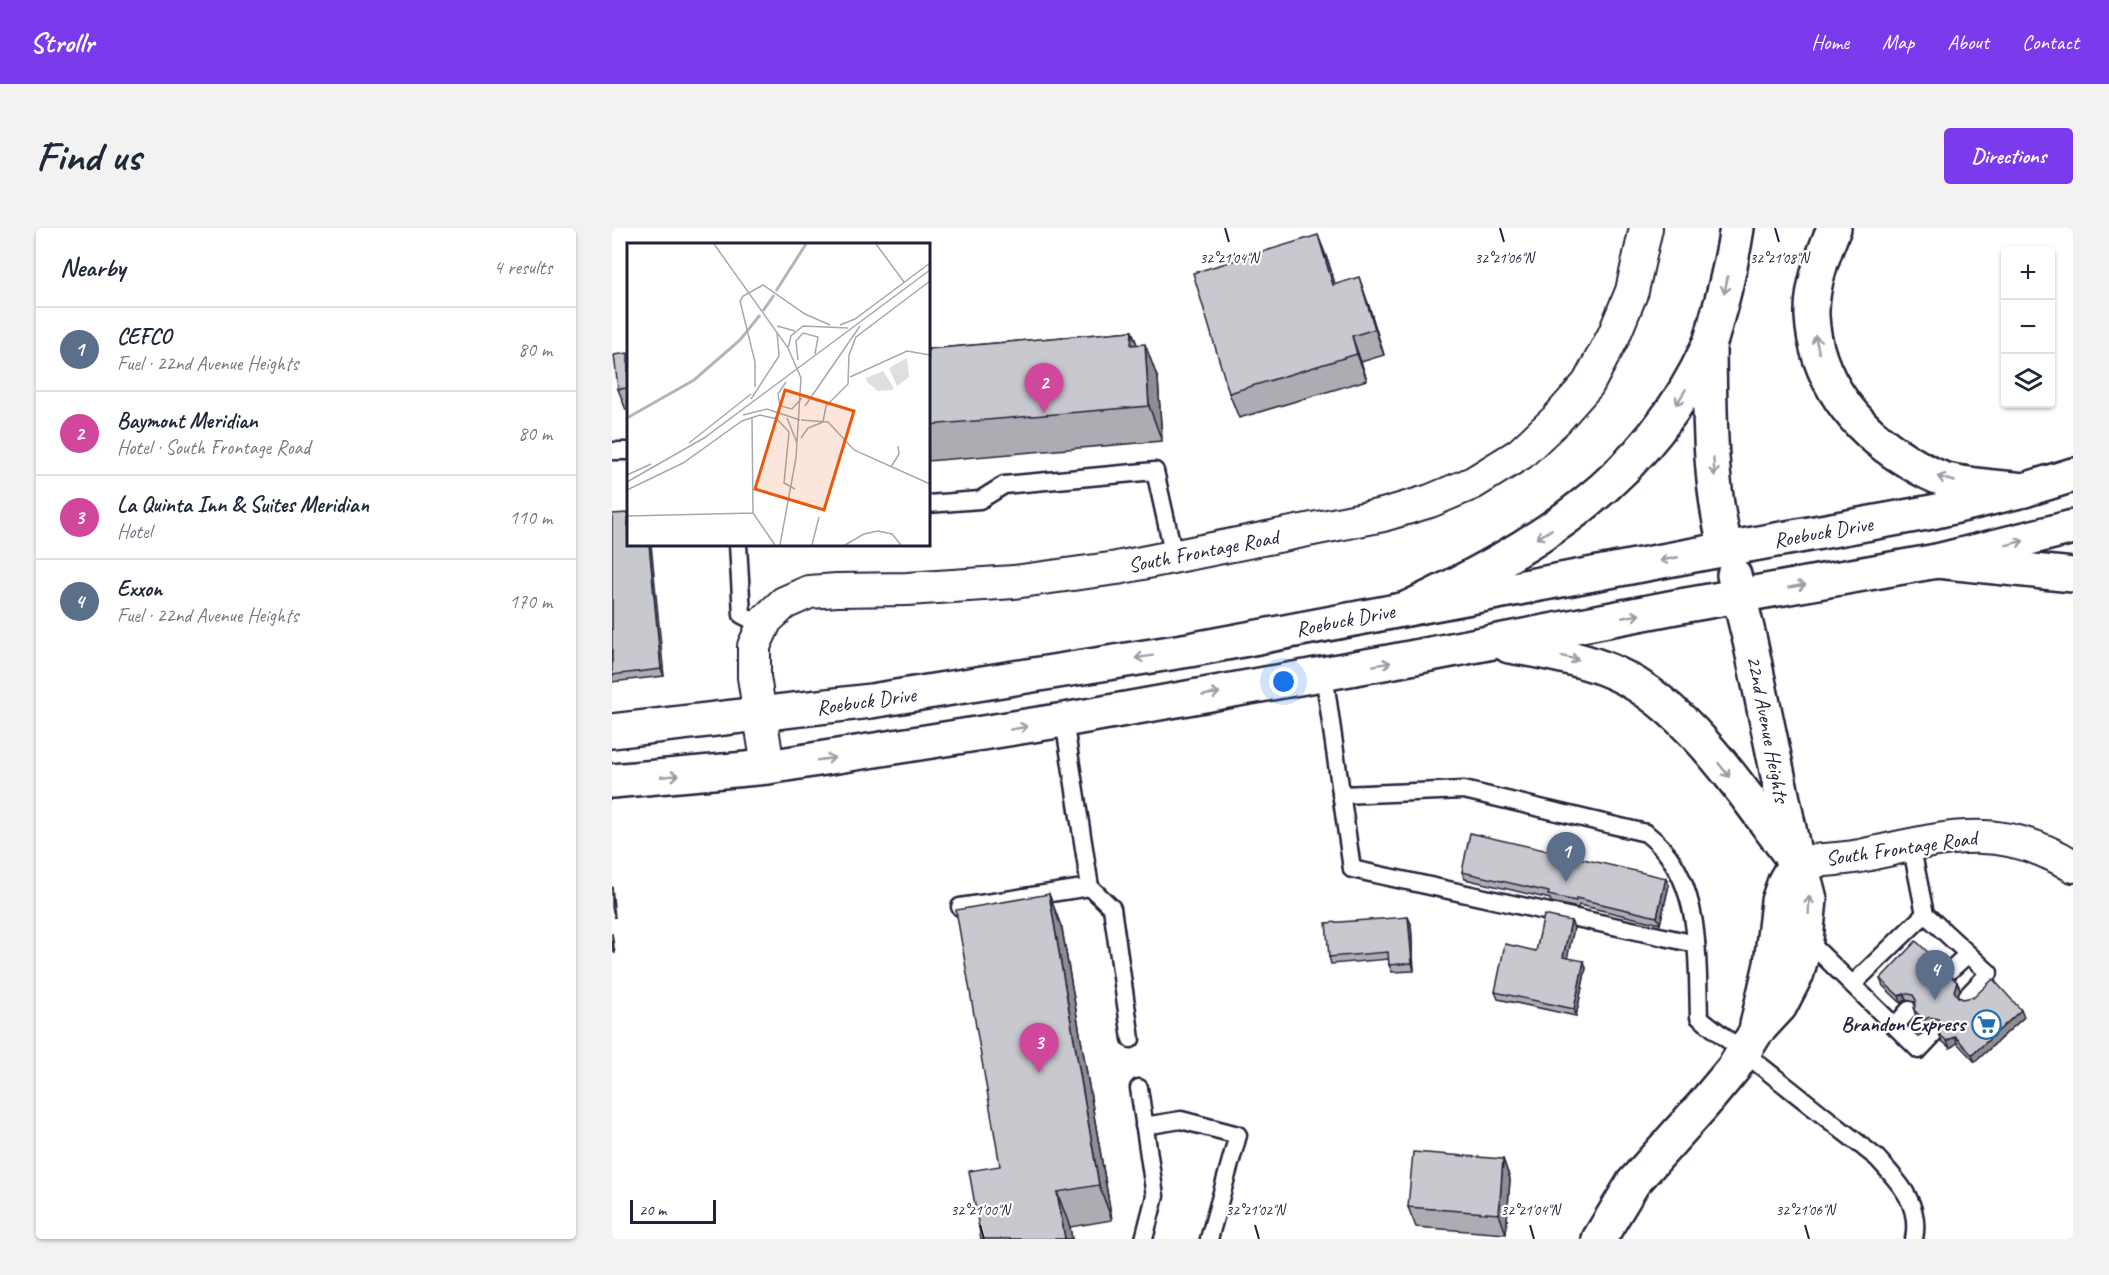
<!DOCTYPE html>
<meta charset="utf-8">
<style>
body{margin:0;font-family:Caveat,sans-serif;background:#f2f2f3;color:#1f2937}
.controls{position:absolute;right:18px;top:18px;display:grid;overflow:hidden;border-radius:6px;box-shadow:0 2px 4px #0004}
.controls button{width:54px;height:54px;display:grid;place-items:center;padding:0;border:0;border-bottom:2px solid #e0e1e3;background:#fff;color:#1f2937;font:30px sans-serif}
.scale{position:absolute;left:18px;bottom:15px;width:86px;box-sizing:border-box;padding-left:6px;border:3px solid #22223b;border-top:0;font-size:16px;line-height:21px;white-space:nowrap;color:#22223b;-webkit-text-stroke:4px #fff;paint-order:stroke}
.you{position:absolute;left:672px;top:454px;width:21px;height:21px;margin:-15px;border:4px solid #fff;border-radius:50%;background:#1a73e8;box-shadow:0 0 0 9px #1a73e833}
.badge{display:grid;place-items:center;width:39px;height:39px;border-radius:50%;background:#7c3aed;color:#fff;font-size:20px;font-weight:700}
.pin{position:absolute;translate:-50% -50px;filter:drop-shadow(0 2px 3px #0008)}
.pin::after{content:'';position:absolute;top:32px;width:21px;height:18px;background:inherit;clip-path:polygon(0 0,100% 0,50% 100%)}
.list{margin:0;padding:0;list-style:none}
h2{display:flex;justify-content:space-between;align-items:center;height:78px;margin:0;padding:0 24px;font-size:26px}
h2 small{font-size:20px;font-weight:400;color:#747a83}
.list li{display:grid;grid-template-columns:39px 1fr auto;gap:18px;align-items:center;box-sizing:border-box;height:84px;padding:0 24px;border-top:2px solid #e0e1e3}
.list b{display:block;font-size:22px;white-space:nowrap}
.list p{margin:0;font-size:20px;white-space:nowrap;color:#747a83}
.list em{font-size:20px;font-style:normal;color:#747a83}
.icon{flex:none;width:33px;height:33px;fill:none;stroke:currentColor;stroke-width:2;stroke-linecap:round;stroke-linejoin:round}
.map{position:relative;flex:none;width:1461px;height:1011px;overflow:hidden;border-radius:6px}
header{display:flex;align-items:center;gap:36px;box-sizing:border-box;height:84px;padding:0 30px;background:#7c3aed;color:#fff}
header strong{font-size:28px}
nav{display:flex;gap:33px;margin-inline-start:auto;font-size:21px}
.intro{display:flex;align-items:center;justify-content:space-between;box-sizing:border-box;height:144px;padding:0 36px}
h1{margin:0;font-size:42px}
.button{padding:15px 27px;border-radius:6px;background:#7c3aed;color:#fff;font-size:21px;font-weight:700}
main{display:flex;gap:36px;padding:0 36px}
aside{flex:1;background:#fff;border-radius:6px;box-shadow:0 2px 4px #0004}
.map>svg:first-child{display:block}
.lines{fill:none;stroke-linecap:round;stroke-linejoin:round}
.lane-casing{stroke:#22223b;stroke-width:21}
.street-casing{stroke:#22223b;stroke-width:36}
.secondary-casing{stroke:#22223b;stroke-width:38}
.highway-casing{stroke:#22223b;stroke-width:38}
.lane{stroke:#fff;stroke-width:16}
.street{stroke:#fff;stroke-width:32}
.secondary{stroke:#fff;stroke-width:33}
.highway{stroke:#fff;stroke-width:33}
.wall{fill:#acacb2;stroke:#22223b;stroke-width:1.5}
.shaded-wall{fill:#8c8c91;stroke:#22223b;stroke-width:1.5}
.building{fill:#c8c8cf;stroke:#22223b;stroke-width:1.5}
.oneway{stroke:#9c9ca7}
.ticks{fill:none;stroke:#22223b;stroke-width:2}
.labels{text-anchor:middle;stroke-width:4.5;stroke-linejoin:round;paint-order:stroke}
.street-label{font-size:21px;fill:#22223b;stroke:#fff}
.poi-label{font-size:21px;font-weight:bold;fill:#22223b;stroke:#fff;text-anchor:end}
.inset-river{fill:none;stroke:#b4b4bc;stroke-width:3}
.inset-road{fill:none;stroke:#a7a7b1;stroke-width:1.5}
.view{fill:#e8590c;fill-opacity:0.15;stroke:#e8590c;stroke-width:3}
.inset-edge{fill:none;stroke:#22223b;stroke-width:3}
.ticks-label{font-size:15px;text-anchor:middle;fill:#22223b;stroke:#fff;stroke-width:4.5;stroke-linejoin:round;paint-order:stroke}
</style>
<header>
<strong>Strollr</strong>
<nav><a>Home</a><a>Map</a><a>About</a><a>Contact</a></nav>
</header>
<div class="intro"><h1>Find us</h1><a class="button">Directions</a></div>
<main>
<aside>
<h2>Nearby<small>4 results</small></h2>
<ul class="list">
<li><span class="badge" style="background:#5c6f8a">1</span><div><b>CEFCO</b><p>Fuel · 22nd Avenue Heights</p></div><em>80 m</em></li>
<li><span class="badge" style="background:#d1479c">2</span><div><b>Baymont Meridian</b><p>Hotel · South Frontage Road</p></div><em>80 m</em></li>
<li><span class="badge" style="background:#d1479c">3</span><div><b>La Quinta Inn &amp; Suites Meridian</b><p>Hotel</p></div><em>110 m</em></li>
<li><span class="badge" style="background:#5c6f8a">4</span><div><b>Exxon</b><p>Fuel · 22nd Avenue Heights</p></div><em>170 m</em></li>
</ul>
</aside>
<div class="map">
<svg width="1461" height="1011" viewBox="0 0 1461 1011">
<rect width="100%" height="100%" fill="#fff"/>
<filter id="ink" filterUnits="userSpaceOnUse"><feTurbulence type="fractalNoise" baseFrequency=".0167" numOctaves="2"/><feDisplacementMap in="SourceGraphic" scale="12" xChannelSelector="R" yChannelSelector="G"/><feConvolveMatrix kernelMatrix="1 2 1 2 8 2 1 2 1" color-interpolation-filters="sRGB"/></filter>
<g filter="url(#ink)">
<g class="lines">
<defs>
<g id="lane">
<polyline points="0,223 16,223"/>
<polyline points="316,276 368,272 392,257 543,243 562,328"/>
<polyline points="126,316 130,387 151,398"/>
<polyline points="712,446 740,641 1084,716"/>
<polyline points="452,492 478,659 500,680 519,811"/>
<path d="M729,567L852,562L1034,605C1040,610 1046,615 1051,621C1090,666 1085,734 1087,789L1265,930C1287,954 1309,976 1302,1011"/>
<polyline points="1299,616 1313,686 1377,745 1355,768"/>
<polyline points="348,679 478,659"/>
<polyline points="1194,711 1307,822 1322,806"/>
<polyline points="1334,746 1356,726"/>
<polyline points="1241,756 1313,686"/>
<polyline points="1283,798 1297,782"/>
<polyline points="527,860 543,968 532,1011"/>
<polyline points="532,898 569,892 626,907 597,1011"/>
</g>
<g id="street">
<polyline points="156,539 142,449 142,418 154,392 172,375 197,364 225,362 295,361 402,354 505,340 771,287 818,273 861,255 908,226 944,192 976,156 1002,107 1020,63 1034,0"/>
<path d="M1184,634C1205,632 1227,632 1248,628C1327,611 1386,591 1461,638"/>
</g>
<g id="secondary">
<path d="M897,418C929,423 961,429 991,440C1072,470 1128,562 1179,628"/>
<polyline points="0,503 259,473 577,422 1114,321 1320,284 1412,262 1461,247"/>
<polyline points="0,553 156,539 452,492 777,434 1063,379 1325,333 1461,299"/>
<polyline points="1145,797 1159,736 1166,673 1173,653 1184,634"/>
<polyline points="987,1011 1021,955 1091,877 1121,841 1144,804 1168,778 1185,745 1194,711 1198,671 1193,652 1184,634 1138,413 1122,347"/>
</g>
<g id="highway">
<path d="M1222,0C1211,27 1199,58 1200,88C1203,150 1243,201 1294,232C1307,240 1320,248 1335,252C1360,258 1387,259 1412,262"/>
<path d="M1097,120C1098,186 1097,257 1114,321"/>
<polyline points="1325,333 1461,347"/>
<path d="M794,381C922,320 1035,254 1096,119C1100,111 1102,102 1104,93C1113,63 1120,32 1125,0"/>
</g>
</defs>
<!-- lane casing -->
<use href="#lane" class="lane-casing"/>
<!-- street casing -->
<use href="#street" class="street-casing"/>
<!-- secondary casing -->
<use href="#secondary" class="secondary-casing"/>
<!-- highway casing -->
<use href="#highway" class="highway-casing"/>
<!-- lane -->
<use href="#lane" class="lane"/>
<!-- street -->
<use href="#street" class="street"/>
<!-- secondary -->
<use href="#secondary" class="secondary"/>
<!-- highway -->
<use href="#highway" class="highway"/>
</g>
<!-- wall -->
<g class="wall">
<polygon points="716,33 723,56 756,75 772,127 749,134 755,152 627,190 617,165"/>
<polygon points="520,103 525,117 546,151 550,213 316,233 316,121"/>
<polygon points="16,125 16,181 14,182 6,161"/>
<polygon points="0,286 52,448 0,454"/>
<polygon points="850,644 1057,657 1048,696 967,677 966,680 939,674 938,671 853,651"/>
<polygon points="437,666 450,701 500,992 458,999 460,1011 369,1011 388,938"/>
<polygon points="796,689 799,696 802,743 780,744 777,737 777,731 719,736 717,729"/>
<polygon points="959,693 962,700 955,729 974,740 964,788 886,771 883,764 924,723"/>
<polygon points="1326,739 1324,746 1345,754 1348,761 1345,768 1351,771 1361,770 1412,789 1363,834 1345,815 1338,820 1330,813 1327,806 1329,798 1320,796 1314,799 1304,789 1302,782 1303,774 1294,772 1289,775 1271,758 1268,751"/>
<polygon points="891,931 898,951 894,1006 804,999 796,979"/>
</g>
<!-- shaded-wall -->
<g class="shaded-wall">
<polygon points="706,7 716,33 731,82 721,57"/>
<polygon points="747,49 756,75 772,127 763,101"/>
<polygon points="520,103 533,138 519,117"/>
<polygon points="740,108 749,134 755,152 745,126"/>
<polygon points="533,116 546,151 550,213 537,178"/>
<polygon points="37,316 39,316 52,448 49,441"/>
<polygon points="1054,650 1057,657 1048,696 1045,689"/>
<polygon points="0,658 3,690 0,680"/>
<polygon points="437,666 450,701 500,992 487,957"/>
<polygon points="796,689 799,696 802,743 800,735"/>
<polygon points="959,693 962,700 954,736 951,729"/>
<polygon points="0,705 3,726 0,719"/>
<polygon points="1324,732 1326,739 1324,748 1321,741"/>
<polygon points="972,733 974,740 964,788 962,781"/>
<polygon points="1345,754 1348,761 1345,770 1342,763"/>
<polygon points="1292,765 1294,772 1289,775 1287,768"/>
<polygon points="1409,782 1412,789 1363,834 1360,827"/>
<polygon points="1343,808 1345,815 1338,820 1335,813"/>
<polygon points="891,931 898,951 894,1006 887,986"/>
<polygon points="445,964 458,999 460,1011 453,1011"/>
</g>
<!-- building -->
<g class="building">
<polygon points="706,7 721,57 747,49 763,101 740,108 745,126 617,165 581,45"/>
<polygon points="520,103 519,117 533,116 537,178 316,197 316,121"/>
<polygon points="16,125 16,160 6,161 2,127"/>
<polygon points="16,285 16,316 37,316 49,441 0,447 0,286"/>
<polygon points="858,605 1054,650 1045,689 964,670 964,673 936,667 937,664 850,644"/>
<polygon points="437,666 487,957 445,964 453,1011 369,1011 357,943 388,938 344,682"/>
<polygon points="932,687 959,693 951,729 972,733 962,781 883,764 893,716 924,723"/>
<polygon points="796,689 800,735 777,737 776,724 717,729 714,695"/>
<polygon points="1304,713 1324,732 1321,741 1324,746 1333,749 1338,747 1345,754 1342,763 1346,769 1351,771 1360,769 1361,770 1381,751 1409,782 1360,827 1343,808 1335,813 1327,806 1330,796 1326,791 1317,789 1312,792 1302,782 1304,772 1301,767 1292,765 1287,768 1268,751"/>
<polygon points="801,924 891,931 887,986 796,979"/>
</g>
<!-- one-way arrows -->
<defs><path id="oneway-shaft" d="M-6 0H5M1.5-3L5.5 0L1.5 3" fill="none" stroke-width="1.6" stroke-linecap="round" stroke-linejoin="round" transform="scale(1.5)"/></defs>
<g class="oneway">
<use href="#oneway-shaft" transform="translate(1114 57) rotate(102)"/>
<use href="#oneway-shaft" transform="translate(1205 116) rotate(-103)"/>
<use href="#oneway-shaft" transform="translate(1069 169) rotate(122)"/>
<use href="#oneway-shaft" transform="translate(1102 239) rotate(86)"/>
<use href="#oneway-shaft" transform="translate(1334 251) rotate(-164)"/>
<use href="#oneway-shaft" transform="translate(932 306) rotate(149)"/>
<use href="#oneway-shaft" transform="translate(1403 315) rotate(-14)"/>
<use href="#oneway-shaft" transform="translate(1057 331) rotate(169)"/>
<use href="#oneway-shaft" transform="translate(1185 358) rotate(-10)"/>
<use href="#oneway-shaft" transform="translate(1019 388) rotate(-11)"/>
<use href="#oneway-shaft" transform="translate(532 429) rotate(171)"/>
<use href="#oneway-shaft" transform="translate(958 430) rotate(13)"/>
<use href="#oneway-shaft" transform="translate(770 436) rotate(-10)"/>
<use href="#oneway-shaft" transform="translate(599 466) rotate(-10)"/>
<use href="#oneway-shaft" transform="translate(407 500) rotate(-10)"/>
<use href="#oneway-shaft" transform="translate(214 531) rotate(-8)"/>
<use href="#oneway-shaft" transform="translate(1112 542) rotate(52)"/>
<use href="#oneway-shaft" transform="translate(58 548) rotate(-5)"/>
<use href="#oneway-shaft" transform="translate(1197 677) rotate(-88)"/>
</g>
</g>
<!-- ticks -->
<path class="ticks" d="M613,0L617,14M888,0L892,14M1163,0L1167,14M368,997L372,1011M643,997L647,1011M918,997L922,1011M1193,997L1197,1011"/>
<!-- icons -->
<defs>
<symbol id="supermarket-ring" viewBox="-11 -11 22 22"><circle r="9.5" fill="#fff" stroke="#1f6fb2" stroke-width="1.5"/><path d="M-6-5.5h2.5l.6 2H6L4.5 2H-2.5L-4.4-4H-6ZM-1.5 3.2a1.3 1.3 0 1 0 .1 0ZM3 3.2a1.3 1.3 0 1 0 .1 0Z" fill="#1f6fb2"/></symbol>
</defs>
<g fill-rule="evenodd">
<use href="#supermarket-ring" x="1358" y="780" width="33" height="33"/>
</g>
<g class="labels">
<!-- street labels -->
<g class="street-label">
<text transform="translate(1211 304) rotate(-10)" y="7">Roebuck Drive</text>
<text transform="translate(591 323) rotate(-11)" y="7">South Frontage Road</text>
<text transform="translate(733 392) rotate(-11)" y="7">Roebuck Drive</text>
<text transform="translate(254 473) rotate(-8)" y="7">Roebuck Drive</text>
<text transform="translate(1156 501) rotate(79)" y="7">22nd Avenue Heights</text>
<text transform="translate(1289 620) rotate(-8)" y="7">South Frontage Road</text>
</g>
<!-- poi labels -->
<g class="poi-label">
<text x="1353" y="803">Brandon Express</text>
</g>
</g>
<!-- overview -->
<g transform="translate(15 15)">
<rect width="303" height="303" fill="#fff"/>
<path d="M280,115L282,134L270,143L262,125ZM256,128L267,145L265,147L251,148L240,139L239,135Z" fill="#dfdfe2"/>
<path class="inset-river" d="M149,48L179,1M136,68L147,52M0,175L67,137L113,97L133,72"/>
<path class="inset-road" d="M87,1L161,105L174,135L169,215L153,302M249,1L277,39M213,82L228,76L303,20M150,83L168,88M161,105L164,93L176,83L221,85M171,117L169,98L176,90L191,94L188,111M223,134L280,108L303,112M159,139L151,151L153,163L165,166L175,155M128,144V119L113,58L116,53L136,42L178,71L203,82M124,156L152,113L150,89M178,163L233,83M116,172L140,166L173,177M125,174L126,270L148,302M160,175L170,200M174,177L201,179L227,207L303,241M196,179L199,163L221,141L222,112L229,94L303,38M174,195L181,185L196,179M62,200L124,151M264,224L272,211L271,203M0,232L24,221M0,239L77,195L303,27M0,247L56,220L115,178L133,172L150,176L162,189L157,240L168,246M0,273L126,270M185,302L192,274M218,302L237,291L251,288L265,291L274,302"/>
<path class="view" d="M158,147L227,168L197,267L128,246Z"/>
<rect width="303" height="303" class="inset-edge"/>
</g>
<g class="ticks-label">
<text x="617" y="35">32°21'04"N</text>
<text x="892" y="35">32°21'06"N</text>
<text x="1167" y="35">32°21'08"N</text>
<text x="368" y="987">32°21'00"N</text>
<text x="643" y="987">32°21'02"N</text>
<text x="918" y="987">32°21'04"N</text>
<text x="1193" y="987">32°21'06"N</text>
</g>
</svg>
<div class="controls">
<button>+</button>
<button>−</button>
<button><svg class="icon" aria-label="layers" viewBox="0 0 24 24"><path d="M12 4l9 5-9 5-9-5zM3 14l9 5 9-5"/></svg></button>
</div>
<div class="scale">20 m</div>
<div class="you"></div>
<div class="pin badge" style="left:954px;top:654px;background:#5c6f8a">1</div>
<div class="pin badge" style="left:432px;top:185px;background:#d1479c">2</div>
<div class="pin badge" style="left:427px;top:845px;background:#d1479c">3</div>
<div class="pin badge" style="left:1323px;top:772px;background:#5c6f8a">4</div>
</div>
</main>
